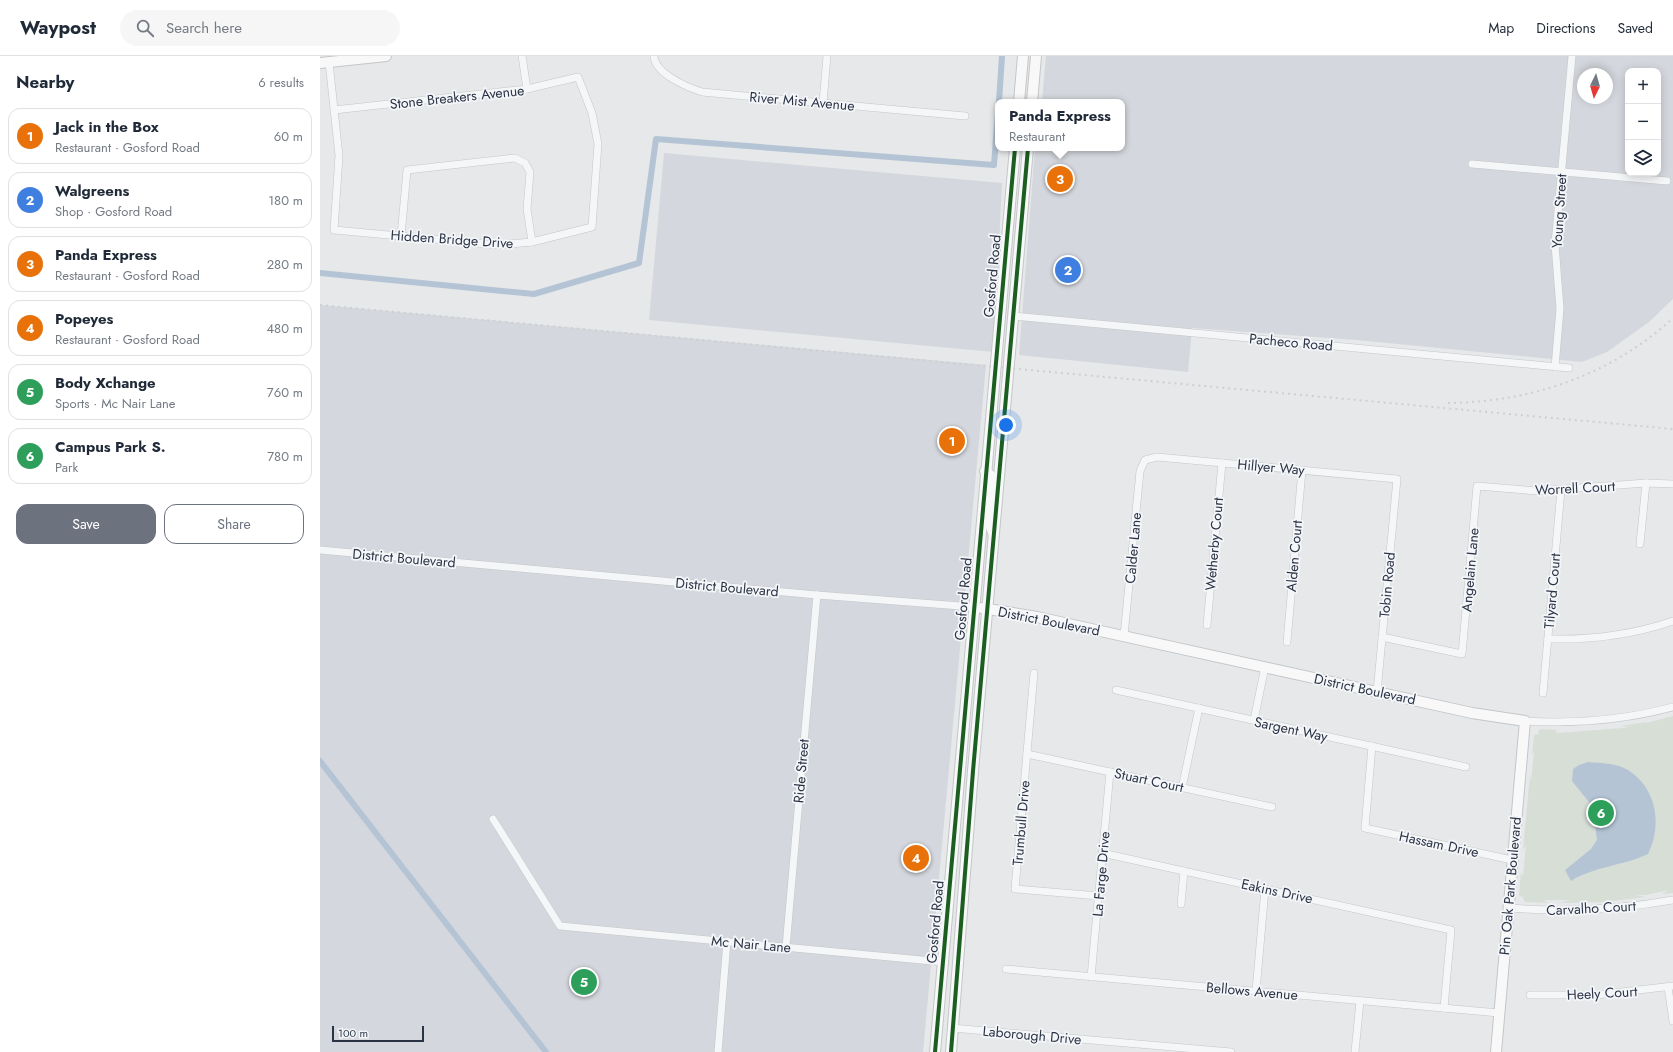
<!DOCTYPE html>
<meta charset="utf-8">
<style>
body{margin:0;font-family:Jost,sans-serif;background:#f6f6f7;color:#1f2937}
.controls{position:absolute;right:12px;top:12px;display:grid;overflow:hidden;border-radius:8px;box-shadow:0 2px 10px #0003}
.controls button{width:36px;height:36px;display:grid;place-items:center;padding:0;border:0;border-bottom:1px solid #e0e1e3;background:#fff;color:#1f2937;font:20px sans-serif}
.compass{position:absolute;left:1257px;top:12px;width:36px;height:36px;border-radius:50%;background:#fff;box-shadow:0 2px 10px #0003;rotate:185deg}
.scale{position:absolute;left:12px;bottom:10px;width:92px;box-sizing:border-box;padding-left:4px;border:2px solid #2b3445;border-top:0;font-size:11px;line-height:14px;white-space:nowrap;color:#2b3445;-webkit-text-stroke:3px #f4f6f9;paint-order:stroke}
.you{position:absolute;left:686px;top:369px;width:14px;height:14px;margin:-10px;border:3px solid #fff;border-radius:50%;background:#1a73e8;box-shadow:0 0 0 6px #1a73e833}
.badge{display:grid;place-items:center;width:26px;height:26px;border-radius:50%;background:#6c737f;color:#fff;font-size:13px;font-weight:700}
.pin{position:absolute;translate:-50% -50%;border:2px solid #fff;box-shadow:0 1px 4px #0006}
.popup{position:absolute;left:675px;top:43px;width:130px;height:52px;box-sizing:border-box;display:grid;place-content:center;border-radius:8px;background:#fff;filter:drop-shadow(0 1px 3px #0005);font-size:13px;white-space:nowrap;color:#747a83}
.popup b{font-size:15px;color:#1f2937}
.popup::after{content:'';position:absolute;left:50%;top:100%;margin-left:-8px;border:8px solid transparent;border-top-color:#fff}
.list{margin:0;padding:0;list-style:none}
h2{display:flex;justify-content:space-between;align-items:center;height:52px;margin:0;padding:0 16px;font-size:17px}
h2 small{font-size:13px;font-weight:400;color:#747a83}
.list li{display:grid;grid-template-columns:26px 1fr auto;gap:12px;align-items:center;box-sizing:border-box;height:56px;margin:0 8px 8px;padding:0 8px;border:1px solid #e0e1e3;border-radius:12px}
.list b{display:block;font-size:15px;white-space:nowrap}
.list p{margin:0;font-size:13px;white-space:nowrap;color:#747a83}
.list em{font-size:13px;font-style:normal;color:#747a83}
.actions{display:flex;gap:8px;padding:12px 16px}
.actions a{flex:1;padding:9px 0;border:1px solid #6c737f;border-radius:12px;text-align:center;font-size:14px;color:#6c737f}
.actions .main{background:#6c737f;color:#fff}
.icon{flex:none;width:22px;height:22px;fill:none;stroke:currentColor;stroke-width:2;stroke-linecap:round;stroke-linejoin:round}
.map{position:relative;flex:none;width:1353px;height:996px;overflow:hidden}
header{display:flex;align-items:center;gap:24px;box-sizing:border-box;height:56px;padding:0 20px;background:#fff;border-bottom:1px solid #e0e1e3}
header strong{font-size:19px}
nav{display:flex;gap:22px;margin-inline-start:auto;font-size:14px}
.search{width:280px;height:36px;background:#f6f6f7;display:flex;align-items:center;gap:10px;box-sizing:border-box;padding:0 14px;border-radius:22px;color:#747a83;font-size:15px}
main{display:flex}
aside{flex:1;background:#fff}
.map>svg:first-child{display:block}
.built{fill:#d4d7dd;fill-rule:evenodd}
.green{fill:#d6ded6}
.water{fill:#b4c4d5}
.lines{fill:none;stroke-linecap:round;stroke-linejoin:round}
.canal{stroke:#b4c4d5;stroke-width:6}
.street-casing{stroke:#c4c6c8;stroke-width:8}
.secondary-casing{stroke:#c4c6c8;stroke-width:12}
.street{stroke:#f5f6f7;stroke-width:7}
.secondary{stroke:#f8f8f8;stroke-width:10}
.rail{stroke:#cecfd2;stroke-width:2;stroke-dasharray:2 4;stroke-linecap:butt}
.cycleway-casing{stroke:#f4f6f9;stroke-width:6}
.cycleway{stroke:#1b5e20;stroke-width:4}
.labels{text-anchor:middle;stroke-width:3.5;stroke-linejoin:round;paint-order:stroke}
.street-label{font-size:14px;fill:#2b3445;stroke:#f4f6f9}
</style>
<header>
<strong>Waypost</strong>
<div class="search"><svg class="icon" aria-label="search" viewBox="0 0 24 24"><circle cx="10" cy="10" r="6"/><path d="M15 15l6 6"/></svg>Search here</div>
<nav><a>Map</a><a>Directions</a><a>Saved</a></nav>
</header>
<main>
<aside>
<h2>Nearby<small>6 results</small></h2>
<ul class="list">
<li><span class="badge" style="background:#e8710a">1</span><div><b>Jack in the Box</b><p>Restaurant · Gosford Road</p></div><em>60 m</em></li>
<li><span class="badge" style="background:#3f7fe0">2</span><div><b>Walgreens</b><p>Shop · Gosford Road</p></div><em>180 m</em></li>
<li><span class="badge" style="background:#e8710a">3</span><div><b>Panda Express</b><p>Restaurant · Gosford Road</p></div><em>280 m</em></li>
<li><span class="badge" style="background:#e8710a">4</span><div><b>Popeyes</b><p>Restaurant · Gosford Road</p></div><em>480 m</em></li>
<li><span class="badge" style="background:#2e9e5b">5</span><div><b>Body Xchange</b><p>Sports · Mc Nair Lane</p></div><em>760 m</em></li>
<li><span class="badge" style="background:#2e9e5b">6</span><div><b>Campus Park S.</b><p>Park</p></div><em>780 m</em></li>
</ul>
<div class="actions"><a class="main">Save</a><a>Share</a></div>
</aside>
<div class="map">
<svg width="1353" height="996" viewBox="0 0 1353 996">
<rect width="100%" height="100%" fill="#e6e8ea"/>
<!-- built -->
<g class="built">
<path d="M726,0H1353V243L1329,266L1287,296L1262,306L1037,284L872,272L868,316L699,299L715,92H802V46H722ZM1308,15H1338V117H1308ZM1263,18H1287V42H1263Z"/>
<polygon points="344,97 682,127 674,296 329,264"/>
<polygon points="0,249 666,309 603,996 0,996"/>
</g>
<!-- green -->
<polygon class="green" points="1353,660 1353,837 1342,838 1349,834 1325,839 1316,839 1325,841 1284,846 1238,847 1251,844 1223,844 1228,847 1205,846 1203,842 1204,839 1202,841 1199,839 1201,816 1203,821 1206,789 1203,794 1210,719 1211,726 1214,695 1212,698 1214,680 1216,678 1219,679 1218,676 1220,673 1238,674 1235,676 1237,677 1303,672 1309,671 1301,670 1327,666 1327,667"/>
<!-- water -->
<path class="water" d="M1268,706C1279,707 1292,707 1302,711C1335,726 1344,767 1328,798C1303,810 1275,810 1251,825L1245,814L1271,793L1277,784L1273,751L1252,725L1253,713L1259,709Z"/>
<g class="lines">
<!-- canal -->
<g class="canal">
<polyline points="679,46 682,0"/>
<polyline points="0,217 214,238 319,207 336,83 674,109 678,56"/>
<polyline points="0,705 226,996"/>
</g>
<defs>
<g id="street">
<polyline points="202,0 207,33"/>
<path d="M334,0C335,18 367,31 382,36L645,60"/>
<polyline points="9,6 19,100 14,174 178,189 212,186 272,171 278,88 272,57 258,21 207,33 14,54"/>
<polyline points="503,47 507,0"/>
<polyline points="1152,108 1347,125"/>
<polyline points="81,180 87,114 195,102 205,107 210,116 207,153 212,186"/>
<polyline points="693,260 1249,312"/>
<polyline points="1235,311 1240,253 1235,188 1252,0"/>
<polyline points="1320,488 1326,427"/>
<polyline points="0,494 497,539 654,551"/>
<polyline points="887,569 902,407"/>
<polyline points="804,580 820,415 825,404 837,401 1077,423 1057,636"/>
<polyline points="1062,581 1142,598 1157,430 1217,435 1326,427 1353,428"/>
<path d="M1228,583C1271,584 1312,579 1353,565"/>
<polyline points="967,586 982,414"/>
<polyline points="714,617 695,833 779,840"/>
<polyline points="796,634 1146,711"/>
<polyline points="1223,637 1241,434"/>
<polyline points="934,664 945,611"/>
<path d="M1205,665C1255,668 1304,664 1353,651"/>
<polyline points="1052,690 1045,772 1192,804"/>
<polyline points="707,698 952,751"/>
<polyline points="862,732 879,652"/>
<polyline points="173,763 240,870 623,906"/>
<polyline points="782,797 1131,874 1124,952"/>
<polyline points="861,848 864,815"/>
<path d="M1188,852C1244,856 1298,854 1353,844"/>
<polyline points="466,891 497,539"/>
<polyline points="686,913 1179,957"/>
<polyline points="771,921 790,716"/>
<polyline points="1348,931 1353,965"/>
<polyline points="936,935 945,833"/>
<polyline points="1210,939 1276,939 1353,930"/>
<polyline points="632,972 911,996"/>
<polyline points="398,996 407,885"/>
<polyline points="1035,996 1040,945"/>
</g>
<g id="secondary">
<polyline points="0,7 66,0"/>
<polyline points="699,46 703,0"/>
<polyline points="712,46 716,0"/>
<polyline points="665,415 670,419 672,425 669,464 673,477"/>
<polyline points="662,552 717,561 1152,657 1205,665 1176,996"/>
<polyline points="615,996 695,92"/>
<polyline points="631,996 653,715 708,92"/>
</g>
</defs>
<!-- street casing -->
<use href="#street" class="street-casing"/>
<!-- secondary casing -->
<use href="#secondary" class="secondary-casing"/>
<!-- street -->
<use href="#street" class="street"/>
<!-- secondary -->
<use href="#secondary" class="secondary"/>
<!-- rail -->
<g class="rail">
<polyline points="0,249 1353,373"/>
<path d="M1128,347C1212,346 1291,319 1353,262"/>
</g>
<defs>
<g id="cycleway">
<polyline points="615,996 695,92"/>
<polyline points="631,996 653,715 708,92"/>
</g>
</defs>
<!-- cycleway casing -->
<use href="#cycleway" class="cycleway-casing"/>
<!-- cycleway -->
<use href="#cycleway" class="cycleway"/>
</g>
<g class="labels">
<!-- street labels -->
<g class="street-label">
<text transform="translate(137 41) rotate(-6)" y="5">Stone Breakers Avenue</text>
<text transform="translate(482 45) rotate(5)" y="5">River Mist Avenue</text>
<text transform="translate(1239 155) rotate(-86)" y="5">Young Street</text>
<text transform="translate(132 183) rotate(4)" y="5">Hidden Bridge Drive</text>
<text transform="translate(672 220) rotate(-85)" y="5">Gosford Road</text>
<text transform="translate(971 286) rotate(5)" y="5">Pacheco Road</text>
<text transform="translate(951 411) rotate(5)" y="5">Hillyer Way</text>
<text transform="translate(1255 432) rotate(-3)" y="5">Worrell Court</text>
<text transform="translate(894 488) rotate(-85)" y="5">Wetherby Court</text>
<text transform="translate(813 492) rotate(-85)" y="5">Calder Lane</text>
<text transform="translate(974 500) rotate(-85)" y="5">Alden Court</text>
<text transform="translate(84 502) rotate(5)" y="5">District Boulevard</text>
<text transform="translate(1150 514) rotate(-85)" y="5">Angelain Lane</text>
<text transform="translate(1067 529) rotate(-85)" y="5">Tobin Road</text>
<text transform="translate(407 531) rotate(5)" y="5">District Boulevard</text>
<text transform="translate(1232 535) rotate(-85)" y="5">Tilyard Court</text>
<text transform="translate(643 543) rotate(-85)" y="5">Gosford Road</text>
<text transform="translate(729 565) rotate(11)" y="5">District Boulevard</text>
<text transform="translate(1045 633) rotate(12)" y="5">District Boulevard</text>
<text transform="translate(971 673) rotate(12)" y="5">Sargent Way</text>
<text transform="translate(481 715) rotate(-85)" y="5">Ride Street</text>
<text transform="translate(829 724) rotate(12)" y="5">Stuart Court</text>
<text transform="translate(701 767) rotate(-85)" y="5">Trumbull Drive</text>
<text transform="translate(1119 788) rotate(12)" y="5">Hassam Drive</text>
<text transform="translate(781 818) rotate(-85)" y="5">La Farge Drive</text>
<text transform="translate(1190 830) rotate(-85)" y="5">Pin Oak Park Boulevard</text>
<text transform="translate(957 835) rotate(12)" y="5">Eakins Drive</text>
<text transform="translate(1271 852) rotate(-3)" y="5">Carvalho Court</text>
<text transform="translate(615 866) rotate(-85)" y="5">Gosford Road</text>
<text transform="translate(431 888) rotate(5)" y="5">Mc Nair Lane</text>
<text transform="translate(932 935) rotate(5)" y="5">Bellows Avenue</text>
<text transform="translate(1282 937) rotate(-3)" y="5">Heely Court</text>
<text transform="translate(712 979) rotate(5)" y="5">Laborough Drive</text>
</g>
</g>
</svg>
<div class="controls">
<button>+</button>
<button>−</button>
<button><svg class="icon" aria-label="layers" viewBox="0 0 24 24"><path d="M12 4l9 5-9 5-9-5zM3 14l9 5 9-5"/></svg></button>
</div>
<svg class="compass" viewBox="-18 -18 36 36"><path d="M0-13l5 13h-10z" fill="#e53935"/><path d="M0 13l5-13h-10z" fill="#747a83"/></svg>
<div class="scale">100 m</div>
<div class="you"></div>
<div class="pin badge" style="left:632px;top:385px;background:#e8710a">1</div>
<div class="pin badge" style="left:748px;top:214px;background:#3f7fe0">2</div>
<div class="pin badge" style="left:740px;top:123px;background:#e8710a">3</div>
<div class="popup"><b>Panda Express</b>Restaurant</div>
<div class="pin badge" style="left:596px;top:802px;background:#e8710a">4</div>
<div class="pin badge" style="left:264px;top:926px;background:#2e9e5b">5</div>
<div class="pin badge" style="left:1281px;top:757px;background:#2e9e5b">6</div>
</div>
</main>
